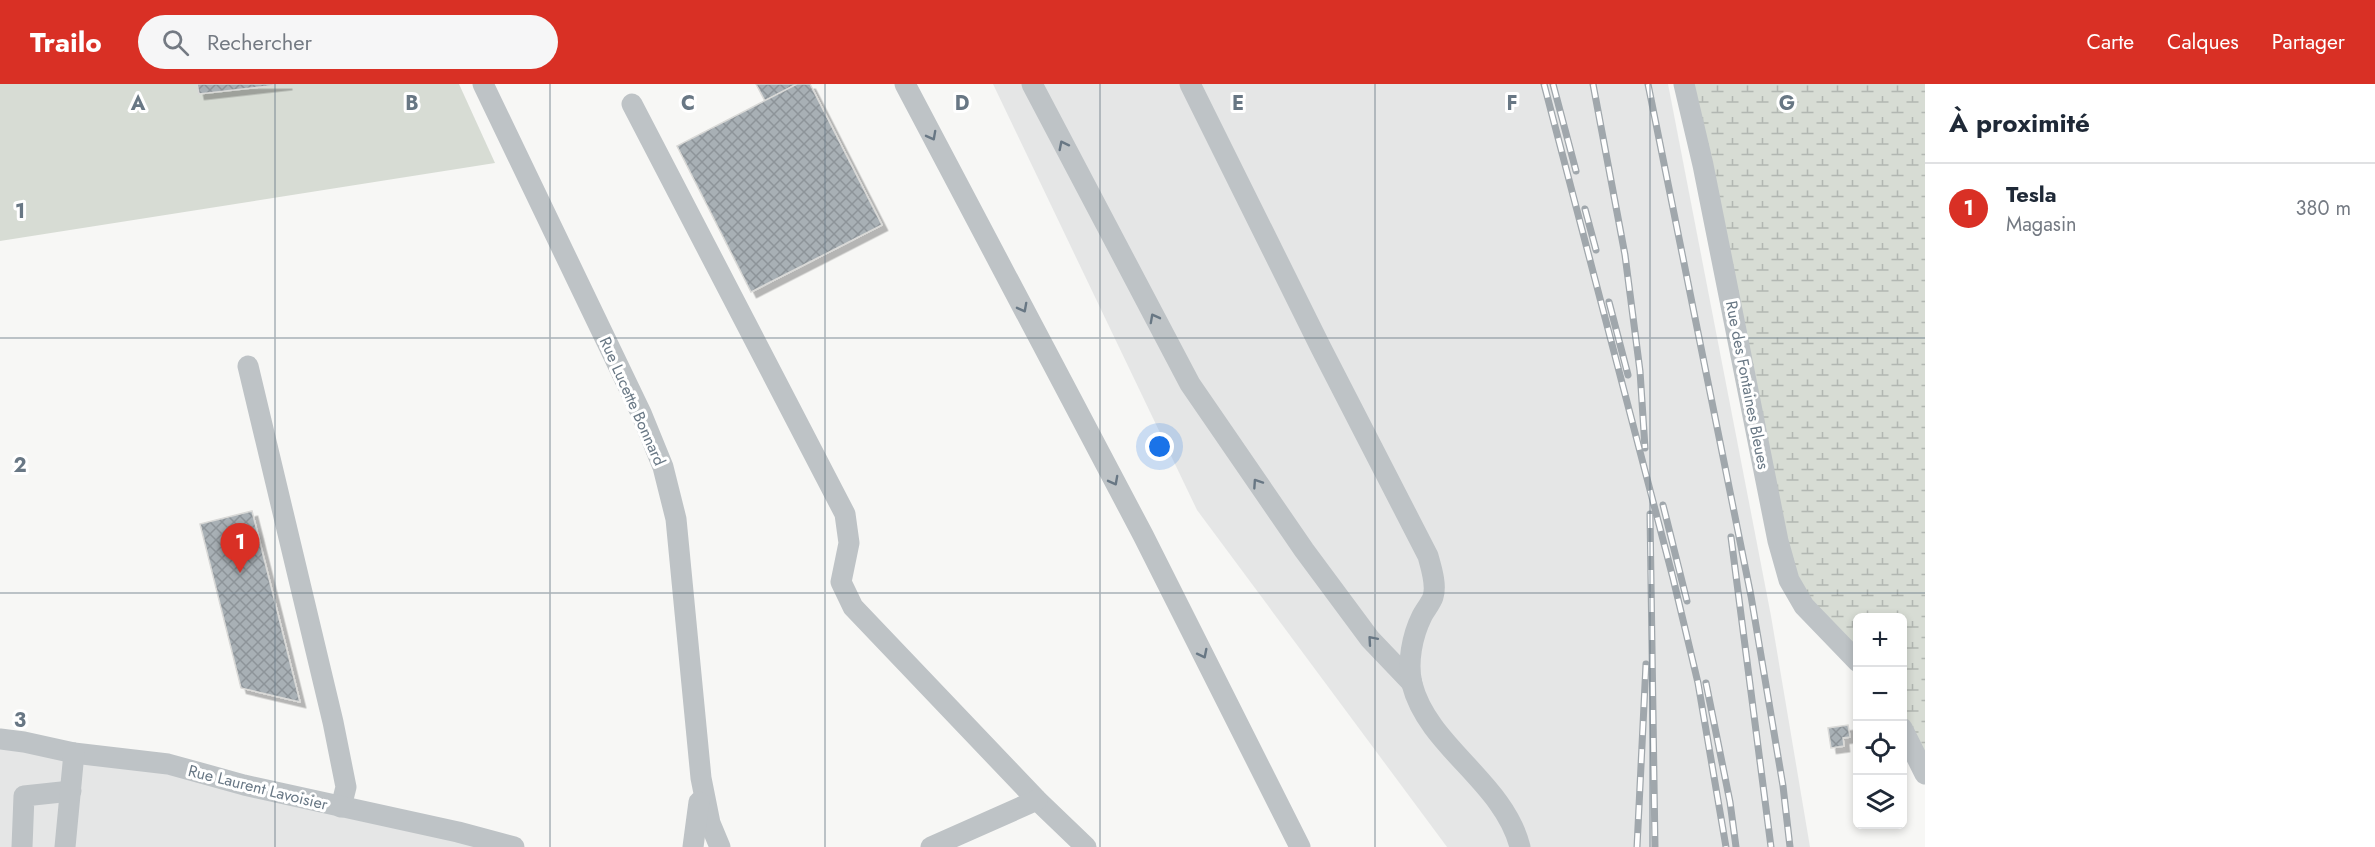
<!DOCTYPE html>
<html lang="fr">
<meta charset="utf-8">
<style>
body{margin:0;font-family:Jost,sans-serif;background:#f6f6f7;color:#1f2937}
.controls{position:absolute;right:18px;bottom:18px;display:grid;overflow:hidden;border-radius:9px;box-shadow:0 3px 9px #0003}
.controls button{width:54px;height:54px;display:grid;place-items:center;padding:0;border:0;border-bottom:2px solid #e0e1e3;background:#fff;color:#1f2937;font:30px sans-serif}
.you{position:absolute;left:1160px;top:363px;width:21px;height:21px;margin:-15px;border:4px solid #fff;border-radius:50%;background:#1a73e8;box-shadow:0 0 0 9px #1a73e833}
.badge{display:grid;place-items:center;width:39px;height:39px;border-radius:50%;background:#d93025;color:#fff;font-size:20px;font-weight:700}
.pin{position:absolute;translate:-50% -50px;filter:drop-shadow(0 2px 3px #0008)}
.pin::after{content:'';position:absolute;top:32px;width:21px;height:18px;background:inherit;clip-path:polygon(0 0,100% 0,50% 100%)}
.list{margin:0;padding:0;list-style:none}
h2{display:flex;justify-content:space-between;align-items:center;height:78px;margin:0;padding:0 24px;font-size:26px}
h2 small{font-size:20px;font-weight:400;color:#747a83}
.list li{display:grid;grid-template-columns:39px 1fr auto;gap:18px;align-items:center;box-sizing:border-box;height:90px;padding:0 24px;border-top:2px solid #e0e1e3}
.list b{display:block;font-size:22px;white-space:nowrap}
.list p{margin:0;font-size:20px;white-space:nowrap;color:#747a83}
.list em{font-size:20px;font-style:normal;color:#747a83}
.icon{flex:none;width:33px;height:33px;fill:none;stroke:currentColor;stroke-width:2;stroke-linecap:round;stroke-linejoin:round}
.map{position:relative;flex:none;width:1925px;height:763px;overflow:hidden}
header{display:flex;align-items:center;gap:36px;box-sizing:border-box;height:84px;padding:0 30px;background:#d93025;color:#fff}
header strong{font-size:28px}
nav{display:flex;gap:33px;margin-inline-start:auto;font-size:21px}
.search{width:420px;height:54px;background:#f6f6f7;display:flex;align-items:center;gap:15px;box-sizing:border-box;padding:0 21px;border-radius:33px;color:#747a83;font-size:22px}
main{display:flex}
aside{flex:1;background:#fff}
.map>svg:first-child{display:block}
.built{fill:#e5e6e6}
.grass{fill:#d7dcd4}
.wetland{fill:url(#wetland-marsh)}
.building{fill:url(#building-cross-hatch);stroke:#d9d9d7;stroke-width:1.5;filter:url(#shadow)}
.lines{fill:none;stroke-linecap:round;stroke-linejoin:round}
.minor{stroke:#bec3c6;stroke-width:21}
.rail-casing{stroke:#a0a7ac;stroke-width:7}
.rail{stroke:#fff;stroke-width:4.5;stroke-dasharray:14;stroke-linecap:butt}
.oneway{stroke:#687784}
.grid{fill:none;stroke:#687784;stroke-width:1.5;stroke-opacity:0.55}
.labels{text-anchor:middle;stroke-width:6;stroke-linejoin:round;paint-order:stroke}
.street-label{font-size:16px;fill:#687784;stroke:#fff}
.grid-label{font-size:20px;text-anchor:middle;font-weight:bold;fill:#687784;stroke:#fff;stroke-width:6;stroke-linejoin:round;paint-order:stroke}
</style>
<header>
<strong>Trailo</strong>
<div class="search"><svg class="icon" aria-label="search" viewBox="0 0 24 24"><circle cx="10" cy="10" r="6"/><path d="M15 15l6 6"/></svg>Rechercher</div>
<nav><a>Carte</a><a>Calques</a><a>Partager</a></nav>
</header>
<main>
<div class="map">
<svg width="1925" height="763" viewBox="0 0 1925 763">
<defs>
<pattern id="wetland-marsh" width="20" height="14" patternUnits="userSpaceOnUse" patternTransform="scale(1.5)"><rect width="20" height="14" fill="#d7dcd4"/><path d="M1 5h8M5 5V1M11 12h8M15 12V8" fill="none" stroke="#b2b7b2"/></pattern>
<pattern id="building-cross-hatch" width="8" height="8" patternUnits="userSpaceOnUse" patternTransform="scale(1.5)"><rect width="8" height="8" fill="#a8b0b5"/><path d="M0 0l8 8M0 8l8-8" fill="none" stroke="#8d9499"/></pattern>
<filter id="shadow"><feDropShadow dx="5.5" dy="5.5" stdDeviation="0" flood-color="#0004"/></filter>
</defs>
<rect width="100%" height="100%" fill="#f7f7f5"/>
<!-- built -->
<g class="built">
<polygon points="993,0 1668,0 1771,532 1810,763 1447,763 1197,426"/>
<polygon points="0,655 514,763 0,763"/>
</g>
<!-- grass -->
<polygon class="grass" points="0,0 459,0 495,79 0,157"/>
<!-- wetland -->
<polygon class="wetland" points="1684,0 1925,0 1925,690 1903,644 1902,534 1858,534 1857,578 1789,496"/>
<!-- building -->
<g class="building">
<polygon points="197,0 287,0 199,10"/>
<polygon points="756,0 797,0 765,17"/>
<polygon points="797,0 810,0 882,141 751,208 677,62"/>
<polygon points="252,427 280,538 300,618 241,604 200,440"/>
<polygon points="1848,641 1850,653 1843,654 1844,662 1831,664 1828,644"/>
</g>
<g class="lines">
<!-- minor -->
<g class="minor">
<polyline points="483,0 641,329 663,383 676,435 701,694 710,739 720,763"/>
<polyline points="905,0 1143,451 1300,763"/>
<polyline points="1032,0 1190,300 1304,466 1370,555 1412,599"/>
<path d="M1190,0L1321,264L1428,472C1431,483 1437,501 1433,513C1431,519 1425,526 1422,532C1412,552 1407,579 1412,600C1428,663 1504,698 1520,763"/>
<polyline points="1684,0 1703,81 1778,457 1789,496 1804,522 1858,578"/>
<polyline points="632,20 845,430 849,459 841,498 853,523 1037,716 1086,763"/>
<polyline points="248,282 333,638 346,703 341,723"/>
<polyline points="1902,644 1925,690"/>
<polyline points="0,655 24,658 74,669 168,680 244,701 458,748 514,763"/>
<polyline points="22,763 24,712 71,707"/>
<polyline points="65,763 74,669"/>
<polyline points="693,763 699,718"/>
<polyline points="931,763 1037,716"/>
</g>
<defs>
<g id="rail">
<polyline points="1544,0 1673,494 1698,599 1726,763"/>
<polyline points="1553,0 1576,87"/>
<polyline points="1593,0 1625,171 1640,287 1645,364"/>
<polyline points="1648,0 1751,512 1783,702 1790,763"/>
<polyline points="1585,125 1596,166"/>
<polyline points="1609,218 1628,291"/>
<polyline points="1663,421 1687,517"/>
<polyline points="1650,430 1655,763"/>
<polyline points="1731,453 1771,763"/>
<polyline points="1706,599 1730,718 1736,763"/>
<polyline points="1637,763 1646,580"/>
</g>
</defs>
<!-- rail casing -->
<use href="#rail" class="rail-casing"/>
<!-- rail -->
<use href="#rail" class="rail"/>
</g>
<!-- one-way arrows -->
<defs><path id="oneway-chevron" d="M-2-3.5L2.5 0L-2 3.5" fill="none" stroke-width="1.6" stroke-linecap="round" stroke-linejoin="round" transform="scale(1.5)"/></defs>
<g class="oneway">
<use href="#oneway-chevron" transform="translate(932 52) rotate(62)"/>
<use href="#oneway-chevron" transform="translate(1063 61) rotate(-117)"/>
<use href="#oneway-chevron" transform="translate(1023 224) rotate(62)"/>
<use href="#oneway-chevron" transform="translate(1154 234) rotate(-118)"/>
<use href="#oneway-chevron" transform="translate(1114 397) rotate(62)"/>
<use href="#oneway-chevron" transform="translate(1257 399) rotate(-124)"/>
<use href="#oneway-chevron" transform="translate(1372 556) rotate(-131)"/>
<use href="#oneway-chevron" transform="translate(1203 570) rotate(63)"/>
</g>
<!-- grid -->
<path class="grid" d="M275,0V763M550,0V763M825,0V763M1100,0V763M1375,0V763M1650,0V763M0,254H1925M0,509H1925"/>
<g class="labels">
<!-- street labels -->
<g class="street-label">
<text transform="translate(1748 301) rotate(79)" y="6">Rue des Fontaines Bleues</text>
<text transform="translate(633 317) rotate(66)" y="6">Rue Lucette Bonnard</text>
<text transform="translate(258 703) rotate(14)" y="6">Rue Laurent Lavoisier</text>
</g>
</g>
<g class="grid-label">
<text x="138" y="26">A</text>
<text x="412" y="26">B</text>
<text x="688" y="26">C</text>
<text x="962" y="26">D</text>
<text x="1238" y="26">E</text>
<text x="1512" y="26">F</text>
<text x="1787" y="26">G</text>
<text x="20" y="134">1</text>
<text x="20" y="388">2</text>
<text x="20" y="643">3</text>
</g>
</svg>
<div class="controls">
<button>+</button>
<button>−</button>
<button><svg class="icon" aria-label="locate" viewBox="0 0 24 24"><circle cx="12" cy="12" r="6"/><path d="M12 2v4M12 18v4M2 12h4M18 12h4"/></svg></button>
<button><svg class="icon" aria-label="layers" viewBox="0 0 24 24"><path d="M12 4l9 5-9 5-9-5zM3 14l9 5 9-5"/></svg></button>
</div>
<div class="you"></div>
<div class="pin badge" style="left:240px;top:489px">1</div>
</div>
<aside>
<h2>À proximité<small></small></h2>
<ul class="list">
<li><span class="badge">1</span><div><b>Tesla</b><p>Magasin</p></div><em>380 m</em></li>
</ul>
</aside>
</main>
